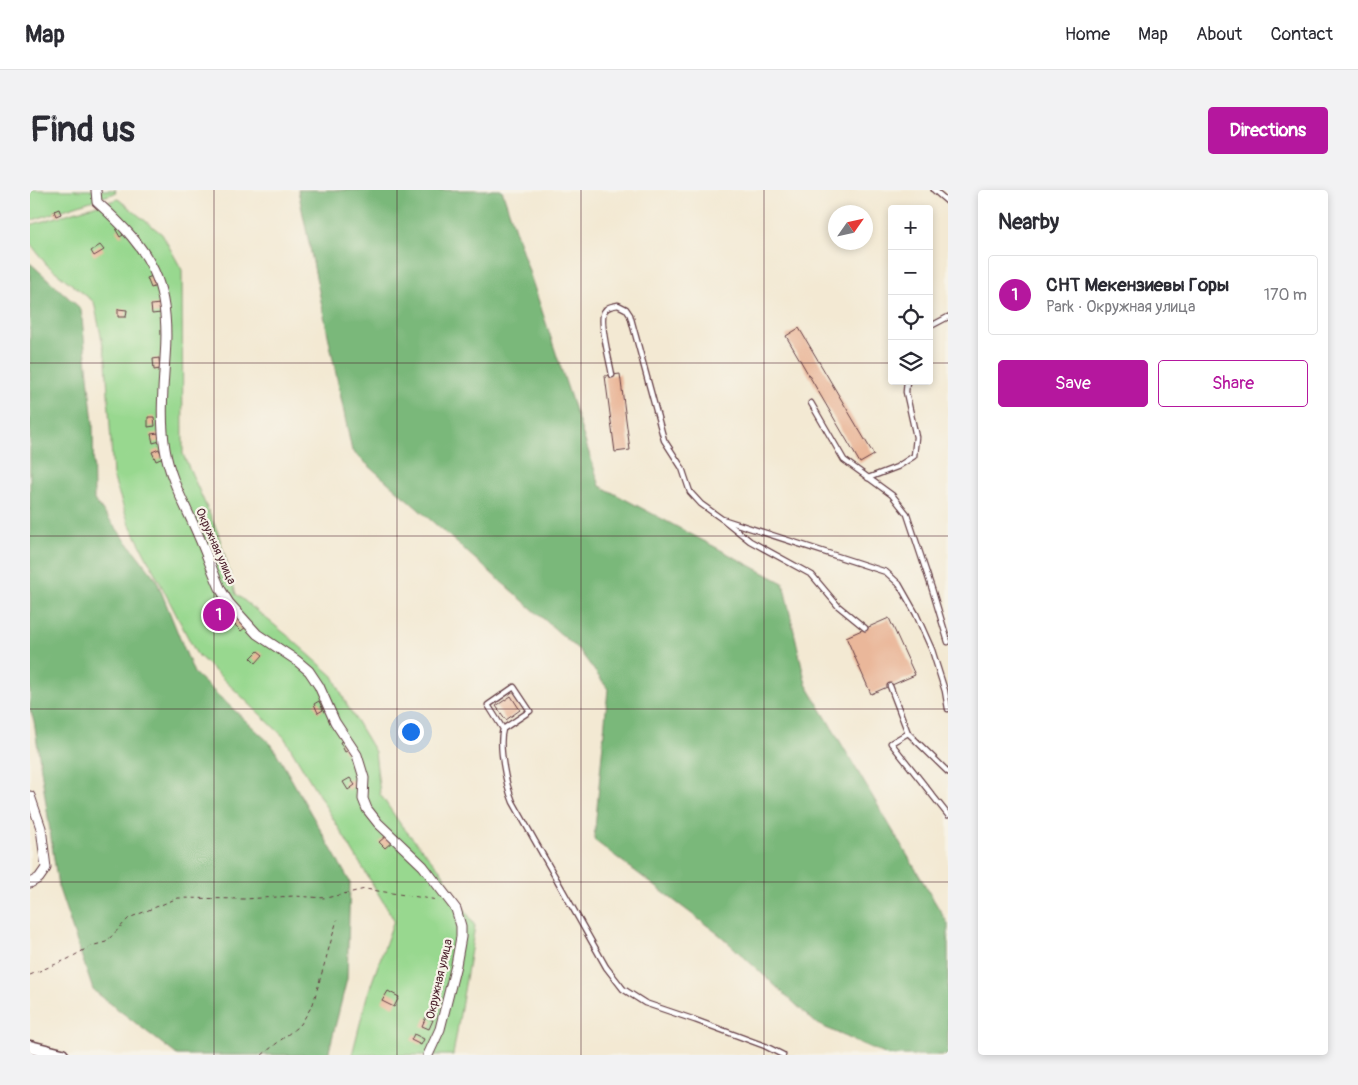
<!DOCTYPE html>
<meta charset="utf-8">
<style>
body{margin:0;font-family:Pangolin,sans-serif;background:#f2f2f3;color:#2b2b33}
.controls{position:absolute;right:15px;top:15px;display:grid;overflow:hidden;border-radius:5px;box-shadow:0 2px 8px #0003}
.controls button{width:45px;height:45px;display:grid;place-items:center;padding:0;border:0;border-bottom:1px solid #e1e1e2;background:#fff;color:#2b2b33;font:25px sans-serif}
.compass{position:absolute;left:798px;top:15px;width:45px;height:45px;border-radius:50%;background:#fff;box-shadow:0 2px 8px #0003;rotate:56deg}
.you{position:absolute;left:380px;top:541px;width:18px;height:18px;margin:-12px;border:4px solid #fff;border-radius:50%;background:#1a73e8;box-shadow:0 0 0 8px #1a73e833}
.badge{display:grid;place-items:center;width:32px;height:32px;border-radius:50%;background:#b5179e;color:#fff;font-size:16px;font-weight:700}
.pin{position:absolute;translate:-50% -50%;border:2px solid #fff;box-shadow:0 1px 5px #0006}
.list{margin:0;padding:0;list-style:none}
h2{display:flex;justify-content:space-between;align-items:center;height:65px;margin:0;padding:0 20px;font-size:21px}
h2 small{font-size:16px;font-weight:400;color:#7c7c81}
.list li{display:grid;grid-template-columns:32px 1fr auto;gap:15px;align-items:center;box-sizing:border-box;height:80px;margin:0 10px 10px;padding:0 10px;border:1px solid #e1e1e2;border-radius:5px}
.list b{display:block;font-size:19px;white-space:nowrap}
.list p{margin:0;font-size:16px;white-space:nowrap;color:#7c7c81}
.list em{font-size:16px;font-style:normal;color:#7c7c81}
.actions{display:flex;gap:10px;padding:15px 20px}
.actions a{flex:1;padding:11px 0;border:1px solid #b5179e;border-radius:5px;text-align:center;font-size:18px;color:#b5179e}
.actions .main{background:#b5179e;color:#fff}
.icon{flex:none;width:28px;height:28px;fill:none;stroke:currentColor;stroke-width:2;stroke-linecap:round;stroke-linejoin:round}
.map{position:relative;flex:none;width:918px;height:865px;overflow:hidden;border-radius:5px}
header{display:flex;align-items:center;gap:30px;box-sizing:border-box;height:70px;padding:0 25px;background:#fff;border-bottom:1px solid #e1e1e2}
header strong{font-size:24px}
nav{display:flex;gap:28px;margin-inline-start:auto;font-size:18px}
.intro{display:flex;align-items:center;justify-content:space-between;box-sizing:border-box;height:120px;padding:0 30px}
h1{margin:0;font-size:35px}
.button{padding:12px 22px;border-radius:5px;background:#b5179e;color:#fff;font-size:18px;font-weight:700}
main{display:flex;gap:30px;padding:0 30px}
aside{flex:1;background:#fff;border-radius:5px;box-shadow:0 2px 8px #0003}
.map>svg:first-child{display:block}
.green{fill:#98d88f;stroke:#717c5d}
.forest{fill:#7ab87a;stroke:#626c52}
.building{fill:#eab79a}
.lines{fill:none;stroke-linecap:round;stroke-linejoin:round}
.service-casing{stroke:#633d44;stroke-width:7}
.minor-casing{stroke:#633d44;stroke-width:11}
.secondary-casing{stroke:#633d44;stroke-width:15}
.path{stroke:#633d44;stroke-width:1;stroke-dasharray:4 4;stroke-linecap:butt}
.service{stroke:#fff;stroke-width:4.5}
.minor{stroke:#fff;stroke-width:9}
.secondary{stroke:#fff;stroke-width:12}
.grid{fill:none;stroke:#4a1f2b;stroke-width:1;stroke-opacity:0.55}
.labels{text-anchor:middle;stroke-width:4.5;stroke-linejoin:round;paint-order:stroke}
.street-label{font-size:12px;fill:#4a1f2b;stroke:#f7f3e8}
</style>
<header>
<strong>Map</strong>
<nav><a>Home</a><a>Map</a><a>About</a><a>Contact</a></nav>
</header>
<div class="intro"><h1>Find us</h1><a class="button">Directions</a></div>
<main>
<div class="map">
<svg width="918" height="865" viewBox="0 0 918 865">
<rect width="100%" height="100%" fill="#f7f3e8"/>
<filter id="ink" filterUnits="userSpaceOnUse"><feTurbulence type="fractalNoise" baseFrequency=".02" numOctaves="2"/><feDisplacementMap in="SourceGraphic" scale="10" xChannelSelector="R" yChannelSelector="G"/><feConvolveMatrix kernelMatrix="1 2 1 2 8 2 1 2 1" color-interpolation-filters="sRGB"/></filter>
<filter id="wash" filterUnits="userSpaceOnUse"><feTurbulence type="fractalNoise" baseFrequency=".0096" numOctaves="4" result="noise"/><feDisplacementMap in="SourceGraphic" scale="20" xChannelSelector="R" yChannelSelector="G"/><feGaussianBlur stdDeviation="1.12" result="paint"/><feColorMatrix in="noise" values="0 0 0 0 0 0 0 0 0 0 0 0 0 0 0 0 0 1.4 0 .05"/><feComposite in="paint" operator="in"/></filter>
<g filter="url(#wash)">
<rect width="100%" height="100%" fill="#f3e9d3"/>
<!-- green -->
<g class="green">
<polygon points="0,0 86,0 85,3 0,31"/>
<polygon points="88,9 132,44 152,80 153,264 188,343 206,404 258,446 303,486 317,515 345,562 350,604 371,635 411,681 445,736 423,865 322,865 337,806 364,730 254,547 166,463 98,331 83,286 76,170 64,112 16,74 0,53 0,35"/>
</g>
<!-- forest -->
<g class="forest">
<polygon points="268,0 472,0 570,296 753,393 776,494 918,734 918,865 857,865 787,834 691,746 564,650 578,499 549,460 322,261"/>
<polygon points="0,73 51,119 63,233 64,310 126,389 164,483 242,555 320,692 317,789 298,865 147,865 63,800 28,696 4,531 0,519"/>
</g>
<g id="blocks">
<!-- building -->
<g class="building">
<polygon points="29,19 31,24 26,26 24,21"/>
<polygon points="89,38 93,45 90,47 86,40"/>
<polygon points="70,55 74,60 64,66 61,61"/>
<polygon points="125,85 129,95 121,98 117,88"/>
<polygon points="130,114 131,123 122,124 121,115"/>
<polygon points="88,119 97,120 96,127 88,127"/>
<polygon points="769,138 844,265 830,273 756,146"/>
<polygon points="129,168 130,179 124,180 123,169"/>
<polygon points="590,184 600,260 585,262 575,186"/>
<polygon points="118,227 124,227 125,236 118,237"/>
<polygon points="128,243 130,251 123,253 121,244"/>
<polygon points="129,259 133,268 126,271 122,262"/>
<polygon points="192,405 198,415 194,418 187,408"/>
<polygon points="207,428 216,437 211,441 202,432"/>
<polygon points="859,428 885,485 841,504 816,447"/>
<polygon points="228,461 233,465 226,473 221,468"/>
<polygon points="481,506 490,520 476,530 466,516"/>
<polygon points="289,511 293,520 288,523 284,514"/>
<polygon points="316,549 321,559 315,562 310,552"/>
<polygon points="320,588 325,595 318,600 313,592"/>
<polygon points="356,646 362,652 355,658 349,652"/>
<polygon points="358,801 369,807 364,817 352,811"/>
<polygon points="396,827 403,830 399,839 392,836"/>
<polygon points="384,844 394,849 391,855 381,850"/>
</g>
</g>
</g>
<g filter="url(#ink)">
<use href="#blocks" fill-opacity="0" stroke="#633d44" stroke-width="1"/>
<g class="lines">
<defs>
<g id="service">
<polyline points="904,0 918,12"/>
<polyline points="899,137 918,127"/>
<path d="M582,185C580,172 569,133 574,122C577,116 583,116 588,115L596,119L600,125L634,250L652,278L660,302L671,314L692,329L856,382L869,394L886,424L902,460L915,501L918,519"/>
<polyline points="781,213 814,270 862,305 877,324 902,399 918,452"/>
<polyline points="838,288 867,277 884,266 886,247 876,202 877,191"/>
<polyline points="695,331 720,351 782,385 808,416 835,438"/>
<polyline points="860,496 878,543 918,582"/>
<path d="M473,539L458,515L484,497L500,521L473,539C468,556 476,595 483,612L576,777L593,799L615,813L665,830L735,856L753,865"/>
<polyline points="878,543 861,553 918,625"/>
</g>
<g id="minor">
<path d="M66,0L67,12C122,61 141,94 135,168C133,199 130,228 135,259C140,291 157,318 169,347C177,365 183,383 191,400L199,413L227,444L266,470L279,481L289,496L305,532L327,565L334,588L333,609L337,619L348,633L393,676L426,719L431,736V747L426,775L410,839L398,865"/>
<polyline points="0,606 11,638 16,678 9,688 0,693"/>
</g>
<polyline id="secondary" points="0,857 32,865"/>
</defs>
<!-- service casing -->
<use href="#service" class="service-casing"/>
<!-- minor casing -->
<use href="#minor" class="minor-casing"/>
<!-- secondary casing -->
<use href="#secondary" class="secondary-casing"/>
<!-- path -->
<g class="path">
<polyline points="0,785 38,769 61,756 76,752 99,728 148,708 214,709 264,706 296,708 335,699 408,710"/>
<polyline points="232,865 271,834 283,814 307,730"/>
</g>
<!-- service -->
<use href="#service" class="service"/>
<!-- minor -->
<use href="#minor" class="minor"/>
<!-- secondary -->
<use href="#secondary" class="secondary"/>
</g>
</g>
<!-- grid -->
<path class="grid" d="M184,0V865M367,0V865M551,0V865M734,0V865M0,173H862M899,173H918M0,346H918M0,519H918M0,692H918"/>
<g class="labels">
<!-- street labels -->
<g class="street-label">
<text transform="translate(186 356) rotate(66)" y="4">Окружная улица</text>
<text transform="translate(409 789) rotate(-77)" y="4">Окружная улица</text>
</g>
</g>
</svg>
<div class="controls">
<button>+</button>
<button>−</button>
<button><svg class="icon" aria-label="locate" viewBox="0 0 24 24"><circle cx="12" cy="12" r="6"/><path d="M12 2v4M12 18v4M2 12h4M18 12h4"/></svg></button>
<button><svg class="icon" aria-label="layers" viewBox="0 0 24 24"><path d="M12 4l9 5-9 5-9-5zM3 14l9 5 9-5"/></svg></button>
</div>
<svg class="compass" viewBox="-18 -18 36 36"><path d="M0-13l5 13h-10z" fill="#e53935"/><path d="M0 13l5-13h-10z" fill="#7c7c81"/></svg>
<div class="you"></div>
<div class="pin badge" style="left:189px;top:425px">1</div>
</div>
<aside>
<h2>Nearby<small></small></h2>
<ul class="list">
<li><span class="badge">1</span><div><b>СНТ Мекензиевы Горы</b><p>Park · Окружная улица</p></div><em>170 m</em></li>
</ul>
<div class="actions"><a class="main">Save</a><a>Share</a></div>
</aside>
</main>
